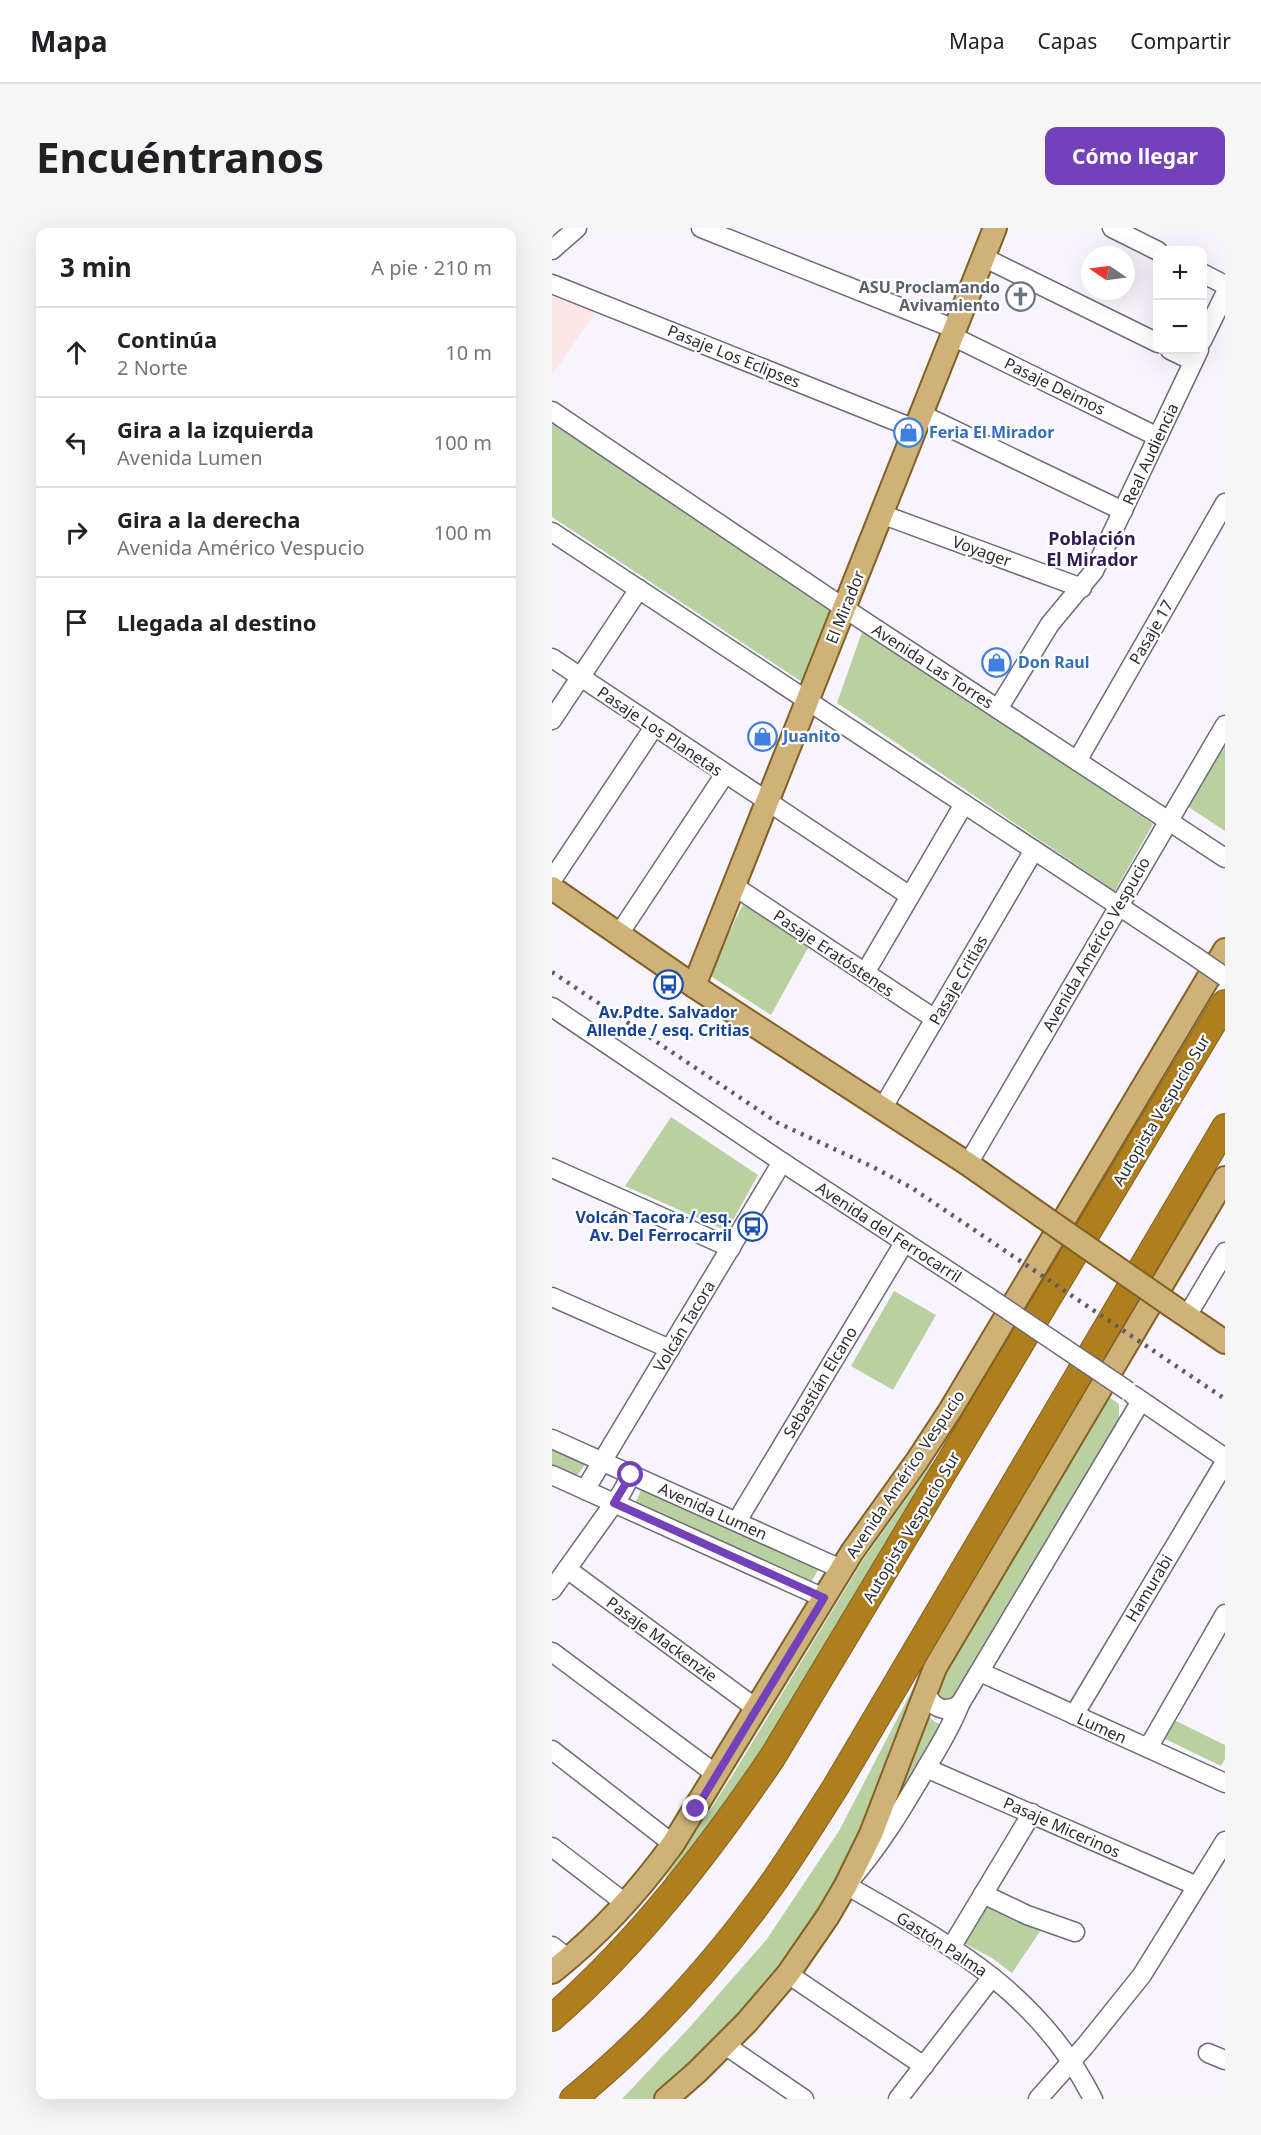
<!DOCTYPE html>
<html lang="es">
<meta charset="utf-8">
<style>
body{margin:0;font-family:"Noto Sans",sans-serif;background:#f6f6f6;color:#202124}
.controls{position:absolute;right:18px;top:18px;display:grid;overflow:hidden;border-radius:12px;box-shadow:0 6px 24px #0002}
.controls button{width:54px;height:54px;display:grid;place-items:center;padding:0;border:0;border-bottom:2px solid #e0e0e0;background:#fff;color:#202124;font:30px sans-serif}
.compass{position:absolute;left:529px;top:18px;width:54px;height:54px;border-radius:50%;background:#fff;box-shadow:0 6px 24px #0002;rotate:283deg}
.stop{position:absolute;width:18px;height:18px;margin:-14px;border:4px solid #7341b9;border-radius:50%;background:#fff}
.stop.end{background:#7341b9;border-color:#fff;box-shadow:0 2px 6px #0008}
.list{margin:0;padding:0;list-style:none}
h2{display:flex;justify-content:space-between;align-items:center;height:78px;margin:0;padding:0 24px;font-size:26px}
h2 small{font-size:20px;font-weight:400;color:#757577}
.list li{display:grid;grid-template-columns:39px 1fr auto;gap:18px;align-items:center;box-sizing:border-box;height:90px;padding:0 24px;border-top:2px solid #e0e0e0}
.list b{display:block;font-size:22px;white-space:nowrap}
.list p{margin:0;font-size:20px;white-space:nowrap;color:#757577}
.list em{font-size:20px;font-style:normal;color:#757577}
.icon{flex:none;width:33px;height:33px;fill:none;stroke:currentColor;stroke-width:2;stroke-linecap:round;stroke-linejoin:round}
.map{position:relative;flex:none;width:673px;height:1871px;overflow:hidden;border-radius:12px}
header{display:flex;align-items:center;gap:36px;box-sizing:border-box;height:84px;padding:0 30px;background:#fff;border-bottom:2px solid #e0e0e0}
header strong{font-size:28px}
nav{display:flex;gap:33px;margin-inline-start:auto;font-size:21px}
.intro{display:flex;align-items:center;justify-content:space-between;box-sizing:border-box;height:144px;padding:0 36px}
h1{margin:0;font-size:42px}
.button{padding:15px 27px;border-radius:12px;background:#7341b9;color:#fff;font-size:21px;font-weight:700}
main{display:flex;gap:36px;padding:0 36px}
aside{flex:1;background:#fff;border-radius:12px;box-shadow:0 6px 24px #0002}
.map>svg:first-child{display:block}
.education{fill:#fce6e7}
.green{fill:#b9d0a1}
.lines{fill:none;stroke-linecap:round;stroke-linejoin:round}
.minor-casing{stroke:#706977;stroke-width:21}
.major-casing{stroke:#826124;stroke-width:26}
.highway-casing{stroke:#826124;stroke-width:28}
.minor{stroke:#fff;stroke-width:18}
.major{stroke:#cfb277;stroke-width:22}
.highway{stroke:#af7e1d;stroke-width:26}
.rail{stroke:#5f5b62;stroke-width:4.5;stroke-dasharray:3 6;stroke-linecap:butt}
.minor-bridge-casing{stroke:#706977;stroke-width:21;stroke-linecap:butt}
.major-bridge-casing{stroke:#826124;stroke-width:26;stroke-linecap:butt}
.minor-bridge{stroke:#fff;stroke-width:18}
.major-bridge{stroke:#cfb277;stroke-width:22}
.route{stroke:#7341b9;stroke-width:8}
.labels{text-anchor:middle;stroke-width:4.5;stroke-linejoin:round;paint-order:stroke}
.worship-label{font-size:16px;font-weight:bold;fill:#5b616d;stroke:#fff;text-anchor:end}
.street-label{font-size:16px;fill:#2d2a30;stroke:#fff}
.shop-label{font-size:16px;font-weight:bold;fill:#366cbe;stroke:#fff;text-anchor:start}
.transit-label{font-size:16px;font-weight:bold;fill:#164399;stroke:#fff}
.neighbourhood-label{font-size:18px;font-weight:bold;fill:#321b54;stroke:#fff}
</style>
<header>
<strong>Mapa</strong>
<nav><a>Mapa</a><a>Capas</a><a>Compartir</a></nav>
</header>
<div class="intro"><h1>Encuéntranos</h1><a class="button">Cómo llegar</a></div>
<main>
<aside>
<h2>3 min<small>A pie · 210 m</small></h2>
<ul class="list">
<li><svg class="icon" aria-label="ahead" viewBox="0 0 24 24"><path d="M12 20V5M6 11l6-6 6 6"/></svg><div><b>Continúa</b><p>2 Norte</p></div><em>10 m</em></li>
<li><svg class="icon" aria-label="left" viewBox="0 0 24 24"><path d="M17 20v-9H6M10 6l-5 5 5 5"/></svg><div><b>Gira a la izquierda</b><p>Avenida Lumen</p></div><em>100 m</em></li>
<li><svg class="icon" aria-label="right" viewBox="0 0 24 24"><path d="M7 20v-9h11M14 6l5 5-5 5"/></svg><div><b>Gira a la derecha</b><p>Avenida Américo Vespucio</p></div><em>100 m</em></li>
<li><svg class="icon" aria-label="arrive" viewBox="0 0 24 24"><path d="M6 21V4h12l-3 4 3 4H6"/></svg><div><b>Llegada al destino</b></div></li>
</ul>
</aside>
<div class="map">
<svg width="673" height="1871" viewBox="0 0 673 1871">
<rect width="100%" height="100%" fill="#f8f4fe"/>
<!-- education -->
<polygon class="education" points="0,64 45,82 0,147"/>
<!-- green -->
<g class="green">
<polygon points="0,196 281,380 250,454 0,289"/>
<polygon points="311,401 601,596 563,663 285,475"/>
<polygon points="673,514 673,603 635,578"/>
<polygon points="191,676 257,718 219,787 157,747"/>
<polygon points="119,889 206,947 175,1003 73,958"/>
<polygon points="342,1063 384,1087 341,1162 299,1138"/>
<polygon points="557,1169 567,1176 567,1192 397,1474 390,1473 384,1465 407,1423"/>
<polygon points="0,1220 34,1235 25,1248 0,1237"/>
<polygon points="379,1236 384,1239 258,1455 118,1654 113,1650 180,1548 311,1332"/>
<polygon points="89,1262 268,1339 259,1354 84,1274"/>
<polygon points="371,1441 372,1445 291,1646 208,1770 137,1841 102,1871 70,1871 137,1800 215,1711 287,1603"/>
<polygon points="375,1487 383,1494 390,1497 344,1576"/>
<polygon points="616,1489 673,1517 673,1531 669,1538 607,1508"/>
<polygon points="434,1676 463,1692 489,1702 460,1745 440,1730 410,1714"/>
</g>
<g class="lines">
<defs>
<g id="minor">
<polyline points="149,0 403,101"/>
<polyline points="560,0 606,23"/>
<polyline points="0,22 25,0"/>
<polyline points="431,29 606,115"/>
<polyline points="650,45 673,57"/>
<polyline points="0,56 363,201"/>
<polyline points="400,108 606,209"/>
<polyline points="650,113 673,66"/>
<polyline points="618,122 641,133"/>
<polyline points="0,183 292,380 673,630"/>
<polyline points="369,186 571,283"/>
<polyline points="329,286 530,360"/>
<polyline points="0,304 641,727"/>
<polyline points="0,430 358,668"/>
<polyline points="446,481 498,396 542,343 647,122"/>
<polyline points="0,492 87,361"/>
<polyline points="525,533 673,275"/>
<polyline points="0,652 102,499"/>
<polyline points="182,658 383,791"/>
<polyline points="67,706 173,546"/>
<polyline points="313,745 412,576"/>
<polyline points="0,779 230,934 435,1068"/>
<polyline points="330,881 482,622"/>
<polyline points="416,936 673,497"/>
<polyline points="0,940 179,1020"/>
<polyline points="0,1069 118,1121"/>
<polyline points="635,1088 673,1024"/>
<polyline points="581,1167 673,1230"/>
<polyline points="0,1211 289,1341"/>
<polyline points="0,1247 272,1370"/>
<polyline points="33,1262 230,934"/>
<polyline points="185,1293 352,1015"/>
<polyline points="15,1341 205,1481"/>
<polyline points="0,1362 70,1264 79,1247"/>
<polyline points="0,1424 165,1547"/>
<polyline points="428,1444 673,1555"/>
<path d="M374,1461C377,1479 393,1487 408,1476"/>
<polyline points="522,1487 673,1234"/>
<polyline points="596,1520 673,1386"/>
<polyline points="0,1522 121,1616"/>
<polyline points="374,1540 645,1658"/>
<polyline points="0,1619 73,1675"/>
<polyline points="431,1666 475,1687 523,1704"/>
<polyline points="0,1718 17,1731"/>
<polyline points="400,1718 480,1585"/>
<polyline points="236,1746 372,1838"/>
<polyline points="173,1817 252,1871"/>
<polyline points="656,1825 673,1832"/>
<polyline points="346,1871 440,1749"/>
<polyline points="486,1871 533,1818 590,1747 673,1613"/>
<path d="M541,1871C486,1762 395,1715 294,1657C326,1621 349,1583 373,1542C386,1520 399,1500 408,1476L589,1173"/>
</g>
<g id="major">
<polyline points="0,660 142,758 416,936 490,988"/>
<polyline points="142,758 443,0"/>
<polyline points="620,1078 673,1114"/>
<path d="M0,1744C46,1708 87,1663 121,1616L300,1324L365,1233L399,1181L673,722"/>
<polyline points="114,1871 145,1844 195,1794 236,1746 276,1688 294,1657 319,1606 383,1440 673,950"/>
</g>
<g id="highway">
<path d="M0,1790C86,1715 156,1624 220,1530L673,775"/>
<path d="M21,1871C98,1808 165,1734 223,1652C244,1622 263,1591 283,1560L673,899"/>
</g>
</defs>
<!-- minor casing -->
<use href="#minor" class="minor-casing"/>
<!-- major casing -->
<use href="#major" class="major-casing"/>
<!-- highway casing -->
<use href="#highway" class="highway-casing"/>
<!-- minor -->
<use href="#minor" class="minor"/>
<!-- major -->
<use href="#major" class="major"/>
<!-- highway -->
<use href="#highway" class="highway"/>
<!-- rail -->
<polyline class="rail" points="0,744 226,895 319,938 360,960 673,1171"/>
<defs>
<g id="minor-bridge">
<polyline points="641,727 673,749"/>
<polyline points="435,1068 576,1163"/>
</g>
<polyline id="major-bridge" points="490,988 620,1078"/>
</defs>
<!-- minor-bridge casing -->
<use href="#minor-bridge" class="minor-bridge-casing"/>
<!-- major-bridge casing -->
<use href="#major-bridge" class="major-bridge-casing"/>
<!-- minor-bridge -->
<use href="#minor-bridge" class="minor-bridge"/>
<!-- major-bridge -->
<use href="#major-bridge" class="major-bridge"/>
</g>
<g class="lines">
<!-- route -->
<polyline class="route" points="79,1247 62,1275 272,1370 144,1581"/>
</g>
<!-- icons -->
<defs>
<symbol id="church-ring" viewBox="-11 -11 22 22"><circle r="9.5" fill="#fff" stroke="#6b7280" stroke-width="1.5"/><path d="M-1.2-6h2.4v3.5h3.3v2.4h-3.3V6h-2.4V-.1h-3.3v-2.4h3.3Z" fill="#6b7280"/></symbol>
<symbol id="shop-ring" viewBox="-11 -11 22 22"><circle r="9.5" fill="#fff" stroke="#3f7fe0" stroke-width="1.5"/><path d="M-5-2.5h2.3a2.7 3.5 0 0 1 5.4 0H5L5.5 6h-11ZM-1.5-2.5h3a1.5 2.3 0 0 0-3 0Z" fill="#3f7fe0"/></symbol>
<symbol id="bus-ring" viewBox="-11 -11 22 22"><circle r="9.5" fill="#fff" stroke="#1a4fb4" stroke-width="1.5"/><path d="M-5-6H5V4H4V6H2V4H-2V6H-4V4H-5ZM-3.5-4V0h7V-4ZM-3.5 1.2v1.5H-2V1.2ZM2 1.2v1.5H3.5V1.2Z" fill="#1a4fb4"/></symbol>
</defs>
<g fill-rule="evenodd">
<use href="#church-ring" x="452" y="52" width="33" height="33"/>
<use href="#shop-ring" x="340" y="188" width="33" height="33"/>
<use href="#shop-ring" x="428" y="418" width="33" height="33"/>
<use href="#shop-ring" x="194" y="492" width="33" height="33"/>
<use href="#bus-ring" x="100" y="740" width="33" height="33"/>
<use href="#bus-ring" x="184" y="982" width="33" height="33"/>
</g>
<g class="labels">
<!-- worship labels -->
<g class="worship-label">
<text x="448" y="65">ASU Proclamando<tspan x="448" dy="18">Avivamiento</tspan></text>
</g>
<!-- street labels -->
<g class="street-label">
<text transform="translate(182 128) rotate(22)" y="6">Pasaje Los Eclipses</text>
<text transform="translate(503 158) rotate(26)" y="6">Pasaje Deimos</text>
<text transform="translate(598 226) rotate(-65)" y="6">Real Audiencia</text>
<text transform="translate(430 323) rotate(20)" y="6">Voyager</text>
<text transform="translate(293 379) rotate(-68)" y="6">El Mirador</text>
<text transform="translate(599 404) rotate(-60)" y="6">Pasaje 17</text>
<text transform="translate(381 438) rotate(33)" y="6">Avenida Las Torres</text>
<text transform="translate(108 503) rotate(34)" y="6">Pasaje Los Planetas</text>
<text transform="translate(544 716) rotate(-60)" y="6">Avenida Américo Vespucio</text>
<text transform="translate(282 725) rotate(34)" y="6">Pasaje Eratóstenes</text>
<text transform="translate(406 752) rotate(-60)" y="6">Pasaje Critias</text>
<text transform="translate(609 882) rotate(-59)" y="6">Autopista Vespucio Sur</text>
<text transform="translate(337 1004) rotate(33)" y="6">Avenida del Ferrocarril</text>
<text transform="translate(132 1098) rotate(-59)" y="6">Volcán Tacora</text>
<text transform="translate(268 1154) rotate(-59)" y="6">Sebastián Elcano</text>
<text transform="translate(353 1246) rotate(-56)" y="6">Avenida Américo Vespucio</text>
<text transform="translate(161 1283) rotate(24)" y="6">Avenida Lumen</text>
<text transform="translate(359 1299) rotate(-59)" y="6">Autopista Vespucio Sur</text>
<text transform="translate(597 1360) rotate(-59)" y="6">Hamurabi</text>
<text transform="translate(110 1411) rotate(36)" y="6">Pasaje Mackenzie</text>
<text transform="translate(550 1500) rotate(24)" y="6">Lumen</text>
<text transform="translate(510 1599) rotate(24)" y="6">Pasaje Micerinos</text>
<text transform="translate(390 1716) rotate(33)" y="6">Gastón Palma</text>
</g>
<!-- shop labels -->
<g class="shop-label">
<text x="377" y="210">Feria El Mirador</text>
<text x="466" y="440">Don Raul</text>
<text x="231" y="514">Juanito</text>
</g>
<!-- transit labels -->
<g class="transit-label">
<text x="116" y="790">Av.Pdte. Salvador<tspan x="116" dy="18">Allende / esq. Critias</tspan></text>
<text x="180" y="995" text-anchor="end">Volcán Tacora / esq.<tspan x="180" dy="18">Av. Del Ferrocarril</tspan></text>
</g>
<!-- neighbourhood labels -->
<g class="neighbourhood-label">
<text x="540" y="317">Población<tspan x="540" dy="21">El Mirador</tspan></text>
</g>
</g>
</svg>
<div class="controls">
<button>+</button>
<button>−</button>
</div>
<svg class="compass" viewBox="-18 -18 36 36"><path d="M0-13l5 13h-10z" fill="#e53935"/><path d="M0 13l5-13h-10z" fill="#757577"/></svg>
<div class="stop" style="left:79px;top:1247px"></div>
<div class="stop end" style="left:144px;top:1581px"></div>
</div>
</main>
